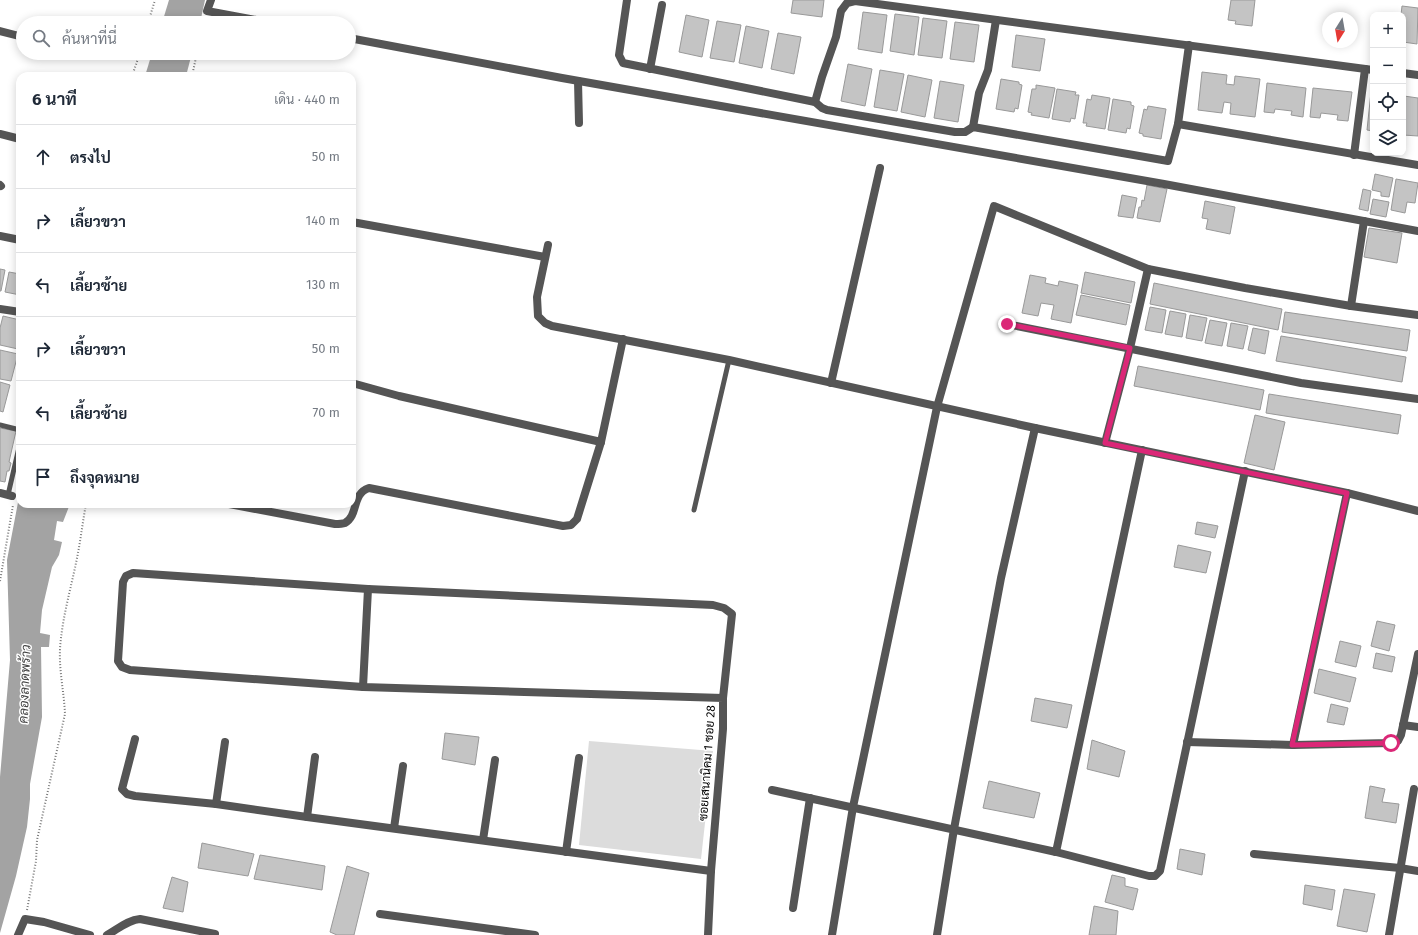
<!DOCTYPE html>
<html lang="th">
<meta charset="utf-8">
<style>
body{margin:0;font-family:"Fira Sans",Sarabun,sans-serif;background:#f6f6f7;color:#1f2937}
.controls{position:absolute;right:12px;top:12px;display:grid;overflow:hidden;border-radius:8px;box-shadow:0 2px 10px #0003}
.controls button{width:36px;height:36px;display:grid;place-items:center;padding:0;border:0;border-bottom:1px solid #e0e1e3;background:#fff;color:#1f2937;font:20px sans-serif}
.compass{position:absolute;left:1322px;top:12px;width:36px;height:36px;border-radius:50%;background:#fff;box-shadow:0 2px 10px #0003;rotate:191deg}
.stop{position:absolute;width:12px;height:12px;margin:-9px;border:3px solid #db2777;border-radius:50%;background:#fff}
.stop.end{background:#db2777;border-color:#fff;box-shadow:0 1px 4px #0008}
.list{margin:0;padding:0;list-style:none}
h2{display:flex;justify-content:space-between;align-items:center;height:52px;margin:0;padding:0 16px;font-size:17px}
h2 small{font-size:13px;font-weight:400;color:#747a83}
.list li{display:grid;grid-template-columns:26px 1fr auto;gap:12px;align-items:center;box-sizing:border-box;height:64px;padding:0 16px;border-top:1px solid #e0e1e3}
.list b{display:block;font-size:15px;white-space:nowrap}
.list em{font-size:13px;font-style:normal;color:#747a83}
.icon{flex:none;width:22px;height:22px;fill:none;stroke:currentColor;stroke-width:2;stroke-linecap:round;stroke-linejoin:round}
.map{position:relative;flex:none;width:1418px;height:935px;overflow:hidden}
.search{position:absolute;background:#fff;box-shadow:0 2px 10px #0003;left:16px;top:16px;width:340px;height:44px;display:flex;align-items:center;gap:10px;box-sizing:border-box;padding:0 14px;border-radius:22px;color:#747a83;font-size:15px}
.panel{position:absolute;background:#fff;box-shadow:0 2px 10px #0003;left:16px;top:72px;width:340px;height:436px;border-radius:12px}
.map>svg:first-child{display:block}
.green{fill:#dcdcdc}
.water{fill:#a3a3a3}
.building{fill:#c4c4c4;stroke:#999}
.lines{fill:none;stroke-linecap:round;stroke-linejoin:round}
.path{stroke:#777;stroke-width:2;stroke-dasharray:1 2;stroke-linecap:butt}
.service{stroke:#555;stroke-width:5}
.minor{stroke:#555;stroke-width:8}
.route{stroke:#db2777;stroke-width:5}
.labels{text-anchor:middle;stroke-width:3;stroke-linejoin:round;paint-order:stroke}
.street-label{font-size:12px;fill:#000;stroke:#fff}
.water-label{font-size:13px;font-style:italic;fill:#444;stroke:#fff}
</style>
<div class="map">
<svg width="1418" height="935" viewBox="0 0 1418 935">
<rect width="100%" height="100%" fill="#fff"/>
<!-- green -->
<polygon class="green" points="589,741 713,751 701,859 579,845"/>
<!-- water -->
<g class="water">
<polygon points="169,0 205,0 200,23 162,23"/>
<polygon points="152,53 192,53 186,76 145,76"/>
<polygon points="20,492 20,504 70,504 63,522 57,521 54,540 62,542 59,555 52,567 42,610 40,633 50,635 49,647 41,647 42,717 30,784 30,799 27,827 16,876 0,933 0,777 10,660 7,560"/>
</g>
<!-- building -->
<g class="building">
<polygon points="793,0 824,0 822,17 791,13"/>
<polygon points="1231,0 1255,0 1252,26 1235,24 1236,21 1228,20"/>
<polygon points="1402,6 1418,8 1417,44 1403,42 1403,15 1401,15"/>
<polygon points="863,12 887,15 882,53 858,49"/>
<polygon points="895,14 919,17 914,55 890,51"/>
<polygon points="686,15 709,20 702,57 679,52"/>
<polygon points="923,18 947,21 942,58 918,55"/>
<polygon points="717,21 741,25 734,62 710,58"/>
<polygon points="955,22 979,25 974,62 950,59"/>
<polygon points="746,26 769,31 762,68 739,63"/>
<polygon points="778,33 801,37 794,74 771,69"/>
<polygon points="1016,35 1045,39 1040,71 1012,67"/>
<polygon points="848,64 872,69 865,106 841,101"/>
<polygon points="880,70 904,74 897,111 874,107"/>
<polygon points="1202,72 1227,75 1226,84 1234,85 1235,76 1260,79 1255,117 1230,114 1231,103 1224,102 1222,113 1198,110"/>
<polygon points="908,75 932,80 925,117 901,112"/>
<polygon points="1001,79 1019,82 1019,84 1022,85 1018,109 1015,108 1014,112 996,109"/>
<polygon points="940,81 964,85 958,122 934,118"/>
<polygon points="1267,83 1306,88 1303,117 1291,115 1292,111 1275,109 1274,113 1264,112"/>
<polygon points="1036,85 1055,88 1049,118 1031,115 1032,113 1028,112 1032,89 1036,89"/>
<polygon points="1313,88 1352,92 1348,121 1337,120 1338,115 1321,113 1320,118 1310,117"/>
<polygon points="1057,89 1076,92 1075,95 1079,95 1075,119 1071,118 1070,122 1052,119"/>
<polygon points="1371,92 1373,92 1373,131 1367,130"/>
<polygon points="1092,95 1110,98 1105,129 1086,126 1087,123 1083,123 1087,99 1091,100"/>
<polygon points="1404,96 1418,98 1418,136 1403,135"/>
<polygon points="1113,99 1131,102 1131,105 1134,106 1130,129 1127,128 1126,133 1108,130"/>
<polygon points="1148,106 1166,109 1161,139 1143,136 1143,134 1139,133 1144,109 1147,110"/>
<polygon points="1375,174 1393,178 1389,197 1381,196 1381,192 1372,190"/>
<polygon points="1396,179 1418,183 1415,203 1407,202 1405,213 1391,210"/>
<polygon points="1147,185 1167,189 1160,222 1137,218 1139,207 1141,207 1142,200 1144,201"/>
<polygon points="1363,189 1371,191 1368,211 1359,209"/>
<polygon points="1122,195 1137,198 1133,218 1118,216"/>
<polygon points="1373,199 1389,202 1386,217 1370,214"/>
<polygon points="1205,201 1235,207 1230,234 1206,229 1208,219 1202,218"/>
<polygon points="1369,228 1402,233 1397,263 1364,257"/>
<polygon points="0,269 5,270 1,291 0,291"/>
<polygon points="9,272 20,274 20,295 5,292"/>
<polygon points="1085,272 1135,282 1131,303 1081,293"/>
<polygon points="1030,275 1046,278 1045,283 1058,286 1059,281 1078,285 1071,323 1051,319 1054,305 1041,303 1038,316 1022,313"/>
<polygon points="1154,283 1282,309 1278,330 1150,304"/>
<polygon points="1081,295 1130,305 1126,325 1076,315"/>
<polygon points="1150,307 1166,310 1162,333 1145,330"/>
<polygon points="1170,311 1186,314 1182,337 1165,334"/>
<polygon points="1285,312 1410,330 1407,351 1282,332"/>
<polygon points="1190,315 1207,318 1202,341 1186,338"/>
<polygon points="3,316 20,320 20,339 18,349 0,345 0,328"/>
<polygon points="1210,320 1227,323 1222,346 1205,343"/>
<polygon points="1231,323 1248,326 1243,349 1227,346"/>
<polygon points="1253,328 1269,331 1265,354 1248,350"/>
<polygon points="1281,336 1406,357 1402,382 1276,361"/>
<polygon points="0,350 18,354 11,381 0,379"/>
<polygon points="1138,366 1264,390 1260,410 1134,386"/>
<polygon points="0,382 10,385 3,412 0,411"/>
<polygon points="1269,394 1401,415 1398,434 1266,413"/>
<polygon points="1255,415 1285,422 1274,470 1244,463"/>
<polygon points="0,428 16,431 9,462 11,463 9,471 7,471 5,482 0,481"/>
<polygon points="1197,522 1218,526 1215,538 1195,534"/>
<polygon points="1178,545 1211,552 1206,573 1174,567"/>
<polygon points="1377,621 1395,625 1389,651 1371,646"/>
<polygon points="1340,641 1361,646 1356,667 1335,662"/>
<polygon points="1376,653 1395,657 1392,672 1373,668"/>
<polygon points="1319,669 1356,678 1350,702 1314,693"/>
<polygon points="1035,698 1072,705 1067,728 1031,721"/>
<polygon points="1331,704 1348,708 1344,725 1327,722"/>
<polygon points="445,733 479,737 475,765 442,759"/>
<polygon points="1092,740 1125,751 1119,777 1087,769"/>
<polygon points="989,781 1040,793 1034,818 983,808"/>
<polygon points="1370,786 1385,789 1382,802 1399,804 1396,823 1365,818"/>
<polygon points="202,843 254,854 248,876 198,868"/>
<polygon points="1180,849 1205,854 1202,875 1177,869"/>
<polygon points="260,855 325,866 322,890 254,879"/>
<polygon points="347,866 369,873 354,935 337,935 330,932"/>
<polygon points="1112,875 1125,878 1125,886 1138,889 1133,910 1105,902"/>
<polygon points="172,877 188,882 183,912 163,908"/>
<polygon points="1305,885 1335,890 1332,910 1303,904"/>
<polygon points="1344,889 1375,894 1367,932 1337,926"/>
<polygon points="1094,906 1118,911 1116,935 1089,935"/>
</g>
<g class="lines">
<!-- path -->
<g class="path">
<polyline points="148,23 155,0"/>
<polyline points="132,76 140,53"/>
<polyline points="192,76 197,53"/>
<polyline points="0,581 13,505"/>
<path d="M27,910L36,861L37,840L65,714C64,692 59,671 60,649C62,617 72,585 78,553C81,537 83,520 86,504"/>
</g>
<!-- service -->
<g class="service">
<polyline points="0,425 20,430"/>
<polyline points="8,495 20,443"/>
<polyline points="694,510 729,360"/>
</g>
<!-- minor -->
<g class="minor">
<polyline points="211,0 207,11 272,23"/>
<polyline points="627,0 619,55 623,63 815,102 822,108 827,110 955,132 965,132 973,127 1168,161 1178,124"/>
<polyline points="0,31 23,37"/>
<polyline points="349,38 562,78 1164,184 1418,231"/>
<polyline points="1189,45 1178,124 1418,165"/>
<polyline points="650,69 662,5"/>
<polyline points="1403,73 1418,75"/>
<polyline points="578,81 579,123"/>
<polyline points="815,102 822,77 836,37 841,11 847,3 855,1 1373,70"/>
<polyline points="973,127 979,93 988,70 996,20"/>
<polyline points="0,134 20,139"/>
<polyline points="1354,155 1365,69"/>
<polyline points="0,185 1,186"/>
<polyline points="352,222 545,257"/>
<polyline points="0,236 20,240"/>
<polyline points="548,245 537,297 538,316 545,323 552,326 729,360 1035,428 1347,493 1418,511"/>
<polyline points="1351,306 1364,221"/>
<polyline points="0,309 20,312"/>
<polyline points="1007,324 1301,383 1418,399"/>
<polyline points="352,383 399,396 601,442"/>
<polyline points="831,383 880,168"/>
<polyline points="1105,443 1130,348 1148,269"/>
<polyline points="0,493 12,496"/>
<path d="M229,504L335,524C338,524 342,524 345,523C359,515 351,494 369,488L563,526L571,525L577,519L601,442L623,339"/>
<polyline points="363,687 368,589"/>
<polyline points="1403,725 1418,727"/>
<polyline points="135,739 122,789 127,794 135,796 216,804 307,817 711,871"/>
<polyline points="1187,742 1293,745 1391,743 1398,741 1401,735 1418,654"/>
<polyline points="1293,745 1347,493"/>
<polyline points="772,790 1056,852 1149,876 1155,876 1160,871 1245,471"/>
<polyline points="216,804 225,742"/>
<polyline points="307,817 315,757"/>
<polyline points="394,828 403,766"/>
<polyline points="483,840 495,760"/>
<polyline points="566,852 579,758"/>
<polyline points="1056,852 1142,450"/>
<polyline points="1254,854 1400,868 1418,871"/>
<polyline points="793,908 810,798"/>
<polyline points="380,914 535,935"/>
<polyline points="18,935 25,919 44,922 90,935"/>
<path d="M107,935C118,929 128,920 140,919L215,934"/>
<polyline points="708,935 711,871 723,729 723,698 732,614 724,608 713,605 368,589 133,573 126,576 123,582 118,661 122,667 130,670 363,687 723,698"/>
<polyline points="832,935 853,807 937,407 994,206 1148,269 1245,288 1351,306 1418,315"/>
<polyline points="937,935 954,829 1001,578 1035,428"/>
<polyline points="1389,935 1414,789"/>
</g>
</g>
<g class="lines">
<!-- route -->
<polyline class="route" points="1007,324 1130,348 1105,443 1347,493 1292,745 1391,743"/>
</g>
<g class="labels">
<!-- street labels -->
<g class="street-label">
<text transform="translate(707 763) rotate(-86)" y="4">ซอยเสนานิคม 1 ซอย 28</text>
</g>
<!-- water labels -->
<g class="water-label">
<text transform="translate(24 684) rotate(-88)" y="5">คลองลาดพร้าว</text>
</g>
</g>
</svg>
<div class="controls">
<button>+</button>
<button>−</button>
<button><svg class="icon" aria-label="locate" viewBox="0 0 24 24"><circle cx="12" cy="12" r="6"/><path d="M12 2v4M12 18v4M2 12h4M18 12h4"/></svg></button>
<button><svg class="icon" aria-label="layers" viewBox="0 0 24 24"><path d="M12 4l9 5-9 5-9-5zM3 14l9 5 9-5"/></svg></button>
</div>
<svg class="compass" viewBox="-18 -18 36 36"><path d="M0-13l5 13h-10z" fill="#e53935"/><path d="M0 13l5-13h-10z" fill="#747a83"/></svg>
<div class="stop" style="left:1391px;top:743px"></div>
<div class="stop end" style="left:1007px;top:324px"></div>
<div class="search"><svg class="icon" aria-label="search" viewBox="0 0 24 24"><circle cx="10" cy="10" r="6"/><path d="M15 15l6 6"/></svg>ค้นหาที่นี่</div>
<section class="panel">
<h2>6 นาที<small>เดิน · 440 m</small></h2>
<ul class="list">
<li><svg class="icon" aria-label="ahead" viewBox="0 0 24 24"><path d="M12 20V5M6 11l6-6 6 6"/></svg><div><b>ตรงไป</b></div><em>50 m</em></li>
<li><svg class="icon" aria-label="right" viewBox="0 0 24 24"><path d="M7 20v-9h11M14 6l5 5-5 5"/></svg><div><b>เลี้ยวขวา</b></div><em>140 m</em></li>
<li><svg class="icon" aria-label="left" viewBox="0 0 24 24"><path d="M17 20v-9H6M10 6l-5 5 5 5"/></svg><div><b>เลี้ยวซ้าย</b></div><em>130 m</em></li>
<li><svg class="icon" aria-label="right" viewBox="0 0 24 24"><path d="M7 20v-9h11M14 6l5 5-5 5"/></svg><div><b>เลี้ยวขวา</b></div><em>50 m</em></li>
<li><svg class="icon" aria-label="left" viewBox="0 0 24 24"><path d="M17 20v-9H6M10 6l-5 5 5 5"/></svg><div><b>เลี้ยวซ้าย</b></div><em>70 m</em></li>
<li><svg class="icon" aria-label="arrive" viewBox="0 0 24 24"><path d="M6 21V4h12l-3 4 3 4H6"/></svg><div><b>ถึงจุดหมาย</b></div></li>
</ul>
</section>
</div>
